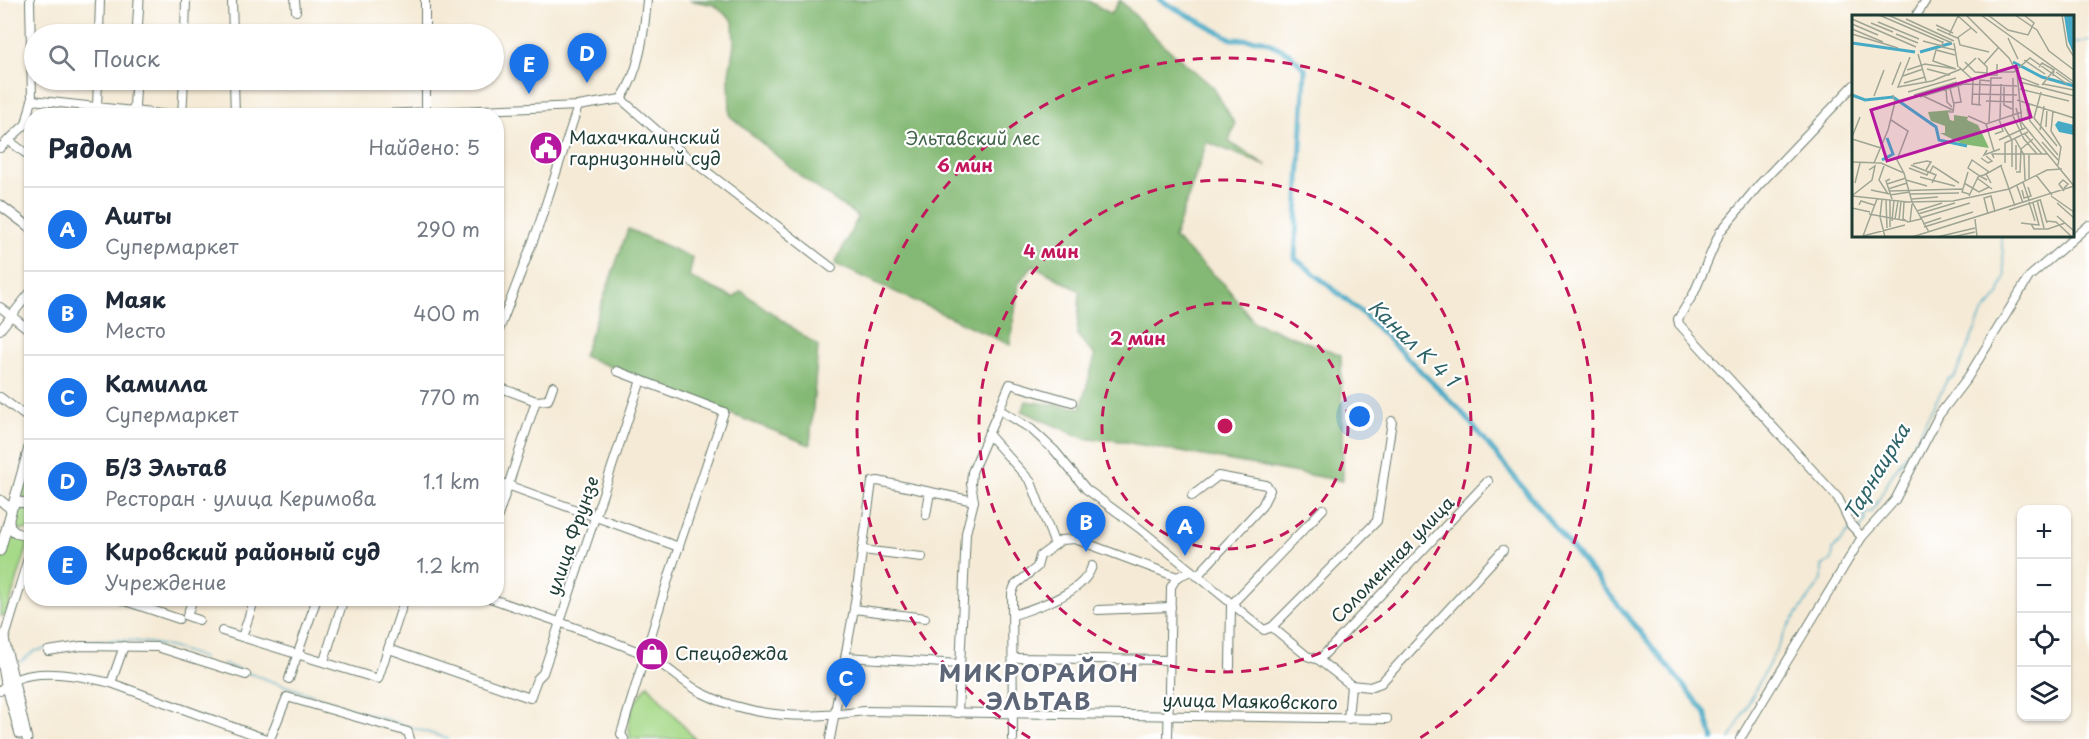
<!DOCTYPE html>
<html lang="ru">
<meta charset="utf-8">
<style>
body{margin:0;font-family:"Playpen Sans",sans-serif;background:#f6f6f7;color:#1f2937}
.controls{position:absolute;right:18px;bottom:18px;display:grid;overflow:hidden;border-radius:12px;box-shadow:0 2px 4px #0004}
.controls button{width:54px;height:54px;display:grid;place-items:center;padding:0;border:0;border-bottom:2px solid #e0e1e3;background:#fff;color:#1f2937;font:30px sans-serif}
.you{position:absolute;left:1360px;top:417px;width:21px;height:21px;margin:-15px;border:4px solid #fff;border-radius:50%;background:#1a73e8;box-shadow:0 0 0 9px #1a73e833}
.badge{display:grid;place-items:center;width:39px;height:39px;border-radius:50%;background:#1a73e8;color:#fff;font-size:20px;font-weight:700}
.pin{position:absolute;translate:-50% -50px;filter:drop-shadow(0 2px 3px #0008)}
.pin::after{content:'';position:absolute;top:32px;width:21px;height:18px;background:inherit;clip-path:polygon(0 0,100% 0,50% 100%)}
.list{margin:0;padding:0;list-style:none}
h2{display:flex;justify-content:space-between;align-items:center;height:78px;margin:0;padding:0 24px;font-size:26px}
h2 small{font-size:20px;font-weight:400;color:#747a83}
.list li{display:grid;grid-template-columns:39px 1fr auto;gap:18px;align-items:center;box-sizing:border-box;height:84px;padding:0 24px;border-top:2px solid #e0e1e3}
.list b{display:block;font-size:22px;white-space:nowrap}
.list p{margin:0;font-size:20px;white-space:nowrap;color:#747a83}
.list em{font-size:20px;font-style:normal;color:#747a83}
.icon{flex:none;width:33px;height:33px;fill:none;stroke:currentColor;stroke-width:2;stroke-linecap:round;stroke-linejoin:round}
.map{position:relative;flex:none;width:2089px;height:739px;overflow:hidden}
.search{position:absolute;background:#fff;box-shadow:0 2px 4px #0004;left:24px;top:24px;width:480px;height:66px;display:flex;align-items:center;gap:15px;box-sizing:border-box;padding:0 21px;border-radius:33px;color:#747a83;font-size:22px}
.panel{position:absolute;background:#fff;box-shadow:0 2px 4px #0004;left:24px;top:108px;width:480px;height:498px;border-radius:24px}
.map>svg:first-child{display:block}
.green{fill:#a6d988;stroke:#628b5e;stroke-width:1.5}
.forest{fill:#84b974;stroke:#527b54;stroke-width:1.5}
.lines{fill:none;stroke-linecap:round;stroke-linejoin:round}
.stream{stroke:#46aac6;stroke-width:1.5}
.canal{stroke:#46aac6;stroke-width:5}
.minor-casing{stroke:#6a7a6c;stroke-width:10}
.major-casing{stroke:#6a7a6c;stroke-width:11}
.minor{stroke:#fff;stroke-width:8}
.major{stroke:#fff;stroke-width:9}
.ring{fill:none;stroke:#c2185b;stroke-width:3;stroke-dasharray:10 8}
.labels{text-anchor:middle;stroke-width:4.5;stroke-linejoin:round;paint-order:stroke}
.poi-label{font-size:18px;fill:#1f3d34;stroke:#fff;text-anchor:start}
.park-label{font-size:18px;fill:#416449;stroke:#fff}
.street-label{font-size:18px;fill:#1f3d34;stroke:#fff}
.water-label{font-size:20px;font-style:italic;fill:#2d6367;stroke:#fff}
.district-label{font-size:24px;font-weight:bold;letter-spacing:1.5px;fill:#5c6676;stroke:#fff}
.inset-river{fill:none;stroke:#46aac6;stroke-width:3}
.inset-road{fill:none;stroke:#9fa595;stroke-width:1.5}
.view{fill:#b5179e;fill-opacity:0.15;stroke:#b5179e;stroke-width:3}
.inset-edge{fill:none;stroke:#1f3d34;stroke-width:3}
.centre{fill:#c2185b;stroke:#fff;stroke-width:3}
.ring-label{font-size:18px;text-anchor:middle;font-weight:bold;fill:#c2185b;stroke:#fff;stroke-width:4.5;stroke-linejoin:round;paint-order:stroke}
</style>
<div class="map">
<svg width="2089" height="739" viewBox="0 0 2089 739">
<rect width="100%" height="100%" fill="#fff"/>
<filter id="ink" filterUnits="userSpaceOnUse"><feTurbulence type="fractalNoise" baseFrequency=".0167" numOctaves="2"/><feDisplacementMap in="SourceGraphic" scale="12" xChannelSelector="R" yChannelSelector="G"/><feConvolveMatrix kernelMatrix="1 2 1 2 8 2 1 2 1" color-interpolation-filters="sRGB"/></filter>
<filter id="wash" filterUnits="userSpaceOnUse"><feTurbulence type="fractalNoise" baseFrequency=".008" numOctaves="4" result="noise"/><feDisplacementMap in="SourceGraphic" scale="24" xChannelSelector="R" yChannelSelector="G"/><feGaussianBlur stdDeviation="1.35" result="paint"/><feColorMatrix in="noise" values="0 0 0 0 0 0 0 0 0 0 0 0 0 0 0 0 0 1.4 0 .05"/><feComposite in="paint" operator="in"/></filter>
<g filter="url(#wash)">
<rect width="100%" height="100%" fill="#f5ead5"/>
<!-- green -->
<g class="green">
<polygon points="31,450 31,498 17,499"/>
<circle cx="23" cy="519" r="11"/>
<polygon points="8,532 16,539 30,539 6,616 0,616 0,562"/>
<path d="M648,685L695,739H630C627,712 631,705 648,685Z"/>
</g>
<!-- forest -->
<g class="forest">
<polygon points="689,0 1087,0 1111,14 1120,0 1160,42 1213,87 1235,124 1229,142 1267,166 1207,142 1174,238 1224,284 1254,322 1341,355 1343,481 1114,440 1085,439 1022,411 1026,401 1081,408 1095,356 1077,335 1080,291 1033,265 1019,283 1010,345 835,264 858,217 803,178 730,116 729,74 734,44 733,21 714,5"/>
<polygon points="628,229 693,258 689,277 734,298 741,291 818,346 810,445 583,356"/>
</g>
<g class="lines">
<!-- stream -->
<g class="stream">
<polyline points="2072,44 2089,41"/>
<polyline points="1859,530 1865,521 1864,514 1872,512 1890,478 1916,440 1947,380 1955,376 1982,314 1999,295 2005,276 2001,236"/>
<path d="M61,645C108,635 160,640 203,658"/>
<polyline points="20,662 35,651 45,649"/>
<polyline points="222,664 364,713 449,739"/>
<polyline points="1730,739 1789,625 1822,580 1822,566 1832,560 1833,550 1848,532 1852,532"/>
</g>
<!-- canal -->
<polyline class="canal" points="1160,0 1232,39 1263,40 1289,53 1305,69 1295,258 1360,311 1460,410 1705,712 1713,739"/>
</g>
</g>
<g filter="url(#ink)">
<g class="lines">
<defs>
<g id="minor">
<polyline points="232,0 233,34"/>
<polyline points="295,0 296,11"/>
<polyline points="425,0 425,34"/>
<polyline points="1916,16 1926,0"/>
<polyline points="99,34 100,0"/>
<polyline points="185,34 186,0"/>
<polyline points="234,80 235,116"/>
<polyline points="426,80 426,111"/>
<polyline points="1854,85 1759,185 1720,232 1694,293 1678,319 1679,324 1838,498 1851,525 1862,537"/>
<path d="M621,99C640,72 644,33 647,0"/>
<polyline points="32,100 179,116"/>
<polyline points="97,107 98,80"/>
<polyline points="182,116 184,80"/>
<polyline points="332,116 578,106 621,99 685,155 832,268"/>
<polyline points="8,140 32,158"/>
<polyline points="0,148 26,124 32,100 30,0"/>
<polyline points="0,307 32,332"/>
<polyline points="0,330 32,290"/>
<polyline points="496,338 538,228 578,106"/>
<polyline points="617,371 724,412 671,570 621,734 624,739"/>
<polyline points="496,386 536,401"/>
<polyline points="0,397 32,421"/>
<polyline points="1000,410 1031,429 1055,451 1086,489 1139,528 1264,630 1272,627 1307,656 1319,660 1351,685 1348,719"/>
<polyline points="988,434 1031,482 1055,545 1040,556 1037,567 1015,585 1012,593 1013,739"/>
<polyline points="496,481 679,547"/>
<polyline points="1192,496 1218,476 1266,485 1270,490 1262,506 1197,576"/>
<polyline points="926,515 930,492"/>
<polyline points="496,522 536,401 548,400 553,386"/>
<polyline points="1055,545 1061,540 1075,539 1177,577"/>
<polyline points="862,550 922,557"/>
<polyline points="116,598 179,619"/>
<polyline points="193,598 187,616 199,620"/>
<path d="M490,598C540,616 592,632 641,653C664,662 681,682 702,693C753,719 809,719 864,711L1387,719"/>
<polyline points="854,609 925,618"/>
<polyline points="1098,610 1171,607"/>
<path d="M1014,615C1039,606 1083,594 1092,566"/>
<polyline points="1272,627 1377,521 1392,421"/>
<polyline points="222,631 378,679 405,598"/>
<polyline points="242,637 255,598"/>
<polyline points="389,649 530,698 537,679 543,673 641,380"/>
<polyline points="48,651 81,646 157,647 246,675"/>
<polyline points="846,657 959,664"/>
<polyline points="1013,658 1169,660"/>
<polyline points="1319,660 1488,481"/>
<polyline points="324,661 344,598"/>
<polyline points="1230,667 1231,605 1323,509"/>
<polyline points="289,679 317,598"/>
<polyline points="111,683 124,646"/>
<polyline points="1351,685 1370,687 1381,683 1503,550"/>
<path d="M0,691C22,663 81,676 111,683L266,739"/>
<polyline points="958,713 966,533 974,501 971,484 972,472 1010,384 1072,402"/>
<polyline points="270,739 287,697 408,732 410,739"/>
<polyline points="830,739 854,609 872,482 878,481 974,501"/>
<polyline points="1168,739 1171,587 1177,577 1191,571"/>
<polyline points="1740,739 1862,537 1895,500 1939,415 1968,377 2029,277 2089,225"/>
</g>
<g id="major">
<polyline points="137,34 139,0"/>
<polyline points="134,116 136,80"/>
<polyline points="0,205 32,229"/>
<polyline points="0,500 11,509"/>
<polyline points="12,506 18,502 32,504"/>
<path d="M9,521C10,533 21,537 32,534"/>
<polyline points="0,551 32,437"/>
<polyline points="0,648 6,684 20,734"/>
<polyline points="27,739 4,639 32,547"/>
</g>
</defs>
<!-- minor casing -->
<use href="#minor" class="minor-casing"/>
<!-- major casing -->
<use href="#major" class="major-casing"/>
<!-- minor -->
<use href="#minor" class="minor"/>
<!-- major -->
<use href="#major" class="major"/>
</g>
</g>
<!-- distance rings -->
<g class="ring">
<circle cx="1225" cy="426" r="123"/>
<circle cx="1225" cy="426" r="246"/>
<path d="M1030 738A368 368 0 1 1 1420 738"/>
</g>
<!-- icons -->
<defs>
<symbol id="civic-disc" viewBox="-11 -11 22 22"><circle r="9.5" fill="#b5179e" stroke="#fff"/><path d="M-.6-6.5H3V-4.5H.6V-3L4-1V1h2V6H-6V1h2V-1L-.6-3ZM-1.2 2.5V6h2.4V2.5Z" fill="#fff"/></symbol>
<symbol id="shop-disc" viewBox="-11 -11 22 22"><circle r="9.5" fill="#b5179e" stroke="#fff"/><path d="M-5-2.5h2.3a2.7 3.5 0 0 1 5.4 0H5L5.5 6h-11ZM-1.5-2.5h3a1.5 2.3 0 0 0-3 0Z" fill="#fff"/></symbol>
</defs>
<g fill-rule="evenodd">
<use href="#civic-disc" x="527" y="129" width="38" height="38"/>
<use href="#shop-disc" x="633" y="635" width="38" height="38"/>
</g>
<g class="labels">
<!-- poi labels -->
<g class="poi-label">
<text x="569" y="144">Махачкалинский<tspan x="569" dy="21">гарнизонный суд</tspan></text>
<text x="675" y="660">Спецодежда</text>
</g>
<!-- park labels -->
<g class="park-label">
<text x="973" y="145">Эльтавский лес</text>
</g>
<!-- street labels -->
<g class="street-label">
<text transform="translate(573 536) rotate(-71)" y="6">улица Фрунзе</text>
<text transform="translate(1393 560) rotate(-46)" y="6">Соломенная улица</text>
<text transform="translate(1250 702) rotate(1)" y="6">улица Маяковского</text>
</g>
<!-- water labels -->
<g class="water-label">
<text transform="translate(1413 343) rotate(44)" y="7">Канал К 4 1</text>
<text transform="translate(1877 472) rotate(-59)" y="7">Тарнаирка</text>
</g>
<!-- district labels -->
<g class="district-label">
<text x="1039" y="682">МИКРОРАЙОН<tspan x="1039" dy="28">ЭЛЬТАВ</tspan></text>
</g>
</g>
<!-- overview -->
<g transform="translate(1852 15)">
<rect width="222" height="222" fill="#f5ead5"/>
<path d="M100,95L96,97L98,105L102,106V100L116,102L115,105L126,110L137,133L110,129L88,118H93V111L79,106L76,97Z" fill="#84b974"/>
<path d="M212,0H222V40L216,26ZM206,106L222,110V120L207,117L203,110Z" fill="#46aac6"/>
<path class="inset-river" d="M0,28L63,37M68,37L100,28M161,47L190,62L222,71M0,80L13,85L41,82L84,112L87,125L115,131M30,145L41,139L35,123"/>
<path class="inset-road" d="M27,0L90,27M36,0L100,28M105,0L125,18M114,0L157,43L165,58L170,108L222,171M129,0L222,67M136,0L156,15L176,20L182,8L172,0M163,0L185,15L197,36L222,55M210,0L215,31L222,42M0,4L64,32M54,4L102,26M26,7L67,24M19,8L41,17M0,9L26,20M84,10L101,18M0,14L31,27M85,14L105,23L119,13M0,19L46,33M44,19L66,28M97,20L106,1M106,22L108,30L137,37M156,23L166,44M71,26L90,31M91,26L90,32L103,35M102,28L106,52M66,39L74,66M103,40L84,35L81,46L104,54M58,42L46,72L80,66L109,54M126,43L135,52V60H145V49M172,45L193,59M113,47L123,57L135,58M132,49L147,32M107,52L121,65L120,89L129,90M187,52L190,48L202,55M75,54L98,60M55,55L73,49L104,54M110,56L124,43M145,57H162L178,43L215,69M204,57L221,69M51,61L71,54M167,62L187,70M168,67L222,81M52,68L73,62M191,69L222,75M40,70L49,47M190,70L202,55L201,61M152,72V90L160,94M94,74L95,87L100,92M168,74L217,86M56,77L104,63M189,77L182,103L205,131M121,79L165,80M62,80L105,67M22,81L32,55M71,81L101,95M68,82L112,69L165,71M165,85L222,103M134,86L161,87M101,88L109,87L106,70M178,89L175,94L178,106L206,140M127,90L128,65L138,66M164,93L170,114M201,96L199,116L209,132L206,150M97,97H101L102,90L98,73M160,99L172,124L185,139M161,99V63M116,101L134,109L170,97M148,104L149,69M39,105L56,116L45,145L52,158M137,107L139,63H150M134,109L142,136M152,112L160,125V152M194,112L195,94M188,115L192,91M172,118L190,139M143,119L151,116L147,104M0,122L8,102M0,124L29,133M163,124L172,140L173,165M147,125L173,113M190,127L206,145M164,130V155M135,135L132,140L148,134M177,140V163M129,143L136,148L140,146L134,141M142,143L140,139H195M0,147L29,148L52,158L60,187L77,217M22,148L36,115L43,87L41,80M153,148V128L176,117M61,149L75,146L79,147L74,155M59,150L84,160L80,168M32,151L27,165L36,179M149,151L163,191M57,153L75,160L77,156M78,157L81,151L107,168M116,157L110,177L117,179M164,157H168L169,134L181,124M184,160L200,180M68,162L103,171M125,163L140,174M38,164L34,166L40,184M54,165L75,171M171,167L177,185M3,168L8,148M112,168L127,177L137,172M139,168L134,159L150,150M35,169L54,163M165,171L171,188M212,173L216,169L211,165L207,169L212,176M36,174L55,168M19,175L38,179M170,175L172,183L179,181L176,172M37,176L110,174M58,179L107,178M1,180L20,165L23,151L17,155M38,180L58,177M0,181L56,187L101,186L157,174L195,155L210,154M117,181L126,162L128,161L132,160L137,157L120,145L116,153L128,161L135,165M199,181L222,197M30,184L28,202L33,222M60,184L86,182M188,184L195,208M34,185L35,213M38,185V212M185,185L192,213M52,187L51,204L56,207L69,204M177,187L183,206M205,188L222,203M7,190L9,186L22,190M0,193L18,197M157,195L188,185M65,196L90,188M17,199L55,206M66,199L103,188M136,199L132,183L139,181L143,197M205,201L222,216M68,203L118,188M43,204L46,186M123,204L125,222M47,205L49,186M40,206L42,185M194,206L204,207L219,221M58,207L60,189M169,208L187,210L181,188M71,209L89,203M179,209L182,214H196L213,208M72,212L121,197M11,221L53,210M11,221L25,184M60,222L222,171M85,222L123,213M100,222L123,217"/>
<path class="view" d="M164,51L179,102L35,146L19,95Z"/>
<rect width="222" height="222" class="inset-edge"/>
</g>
<circle cx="1225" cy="426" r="9" class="centre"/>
<g class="ring-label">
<text x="965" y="172">6 мин</text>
<text x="1051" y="258">4 мин</text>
<text x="1138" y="345">2 мин</text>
</g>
</svg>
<div class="controls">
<button>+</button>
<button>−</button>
<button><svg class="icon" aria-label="locate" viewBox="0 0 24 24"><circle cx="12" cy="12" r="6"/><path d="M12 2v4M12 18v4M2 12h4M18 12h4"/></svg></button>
<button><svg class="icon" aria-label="layers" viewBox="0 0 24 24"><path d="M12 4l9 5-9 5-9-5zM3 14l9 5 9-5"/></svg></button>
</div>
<div class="you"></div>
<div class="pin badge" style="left:1185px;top:556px">A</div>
<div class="pin badge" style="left:1086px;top:552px">B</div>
<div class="pin badge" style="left:846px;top:708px">C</div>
<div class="pin badge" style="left:587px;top:83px">D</div>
<div class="pin badge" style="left:529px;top:94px">E</div>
<div class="search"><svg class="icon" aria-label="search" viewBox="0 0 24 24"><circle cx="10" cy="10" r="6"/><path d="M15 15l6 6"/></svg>Поиск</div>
<section class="panel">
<h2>Рядом<small>Найдено: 5</small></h2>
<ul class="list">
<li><span class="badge">A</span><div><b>Ашты</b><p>Супермаркет</p></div><em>290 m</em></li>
<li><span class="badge">B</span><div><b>Маяк</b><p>Место</p></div><em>400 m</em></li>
<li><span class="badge">C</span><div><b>Камилла</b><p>Супермаркет</p></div><em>770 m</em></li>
<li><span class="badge">D</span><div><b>Б/З Эльтав</b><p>Ресторан · улица Керимова</p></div><em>1.1 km</em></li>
<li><span class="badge">E</span><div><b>Кировский районый суд</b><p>Учреждение</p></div><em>1.2 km</em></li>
</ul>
</section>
</div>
